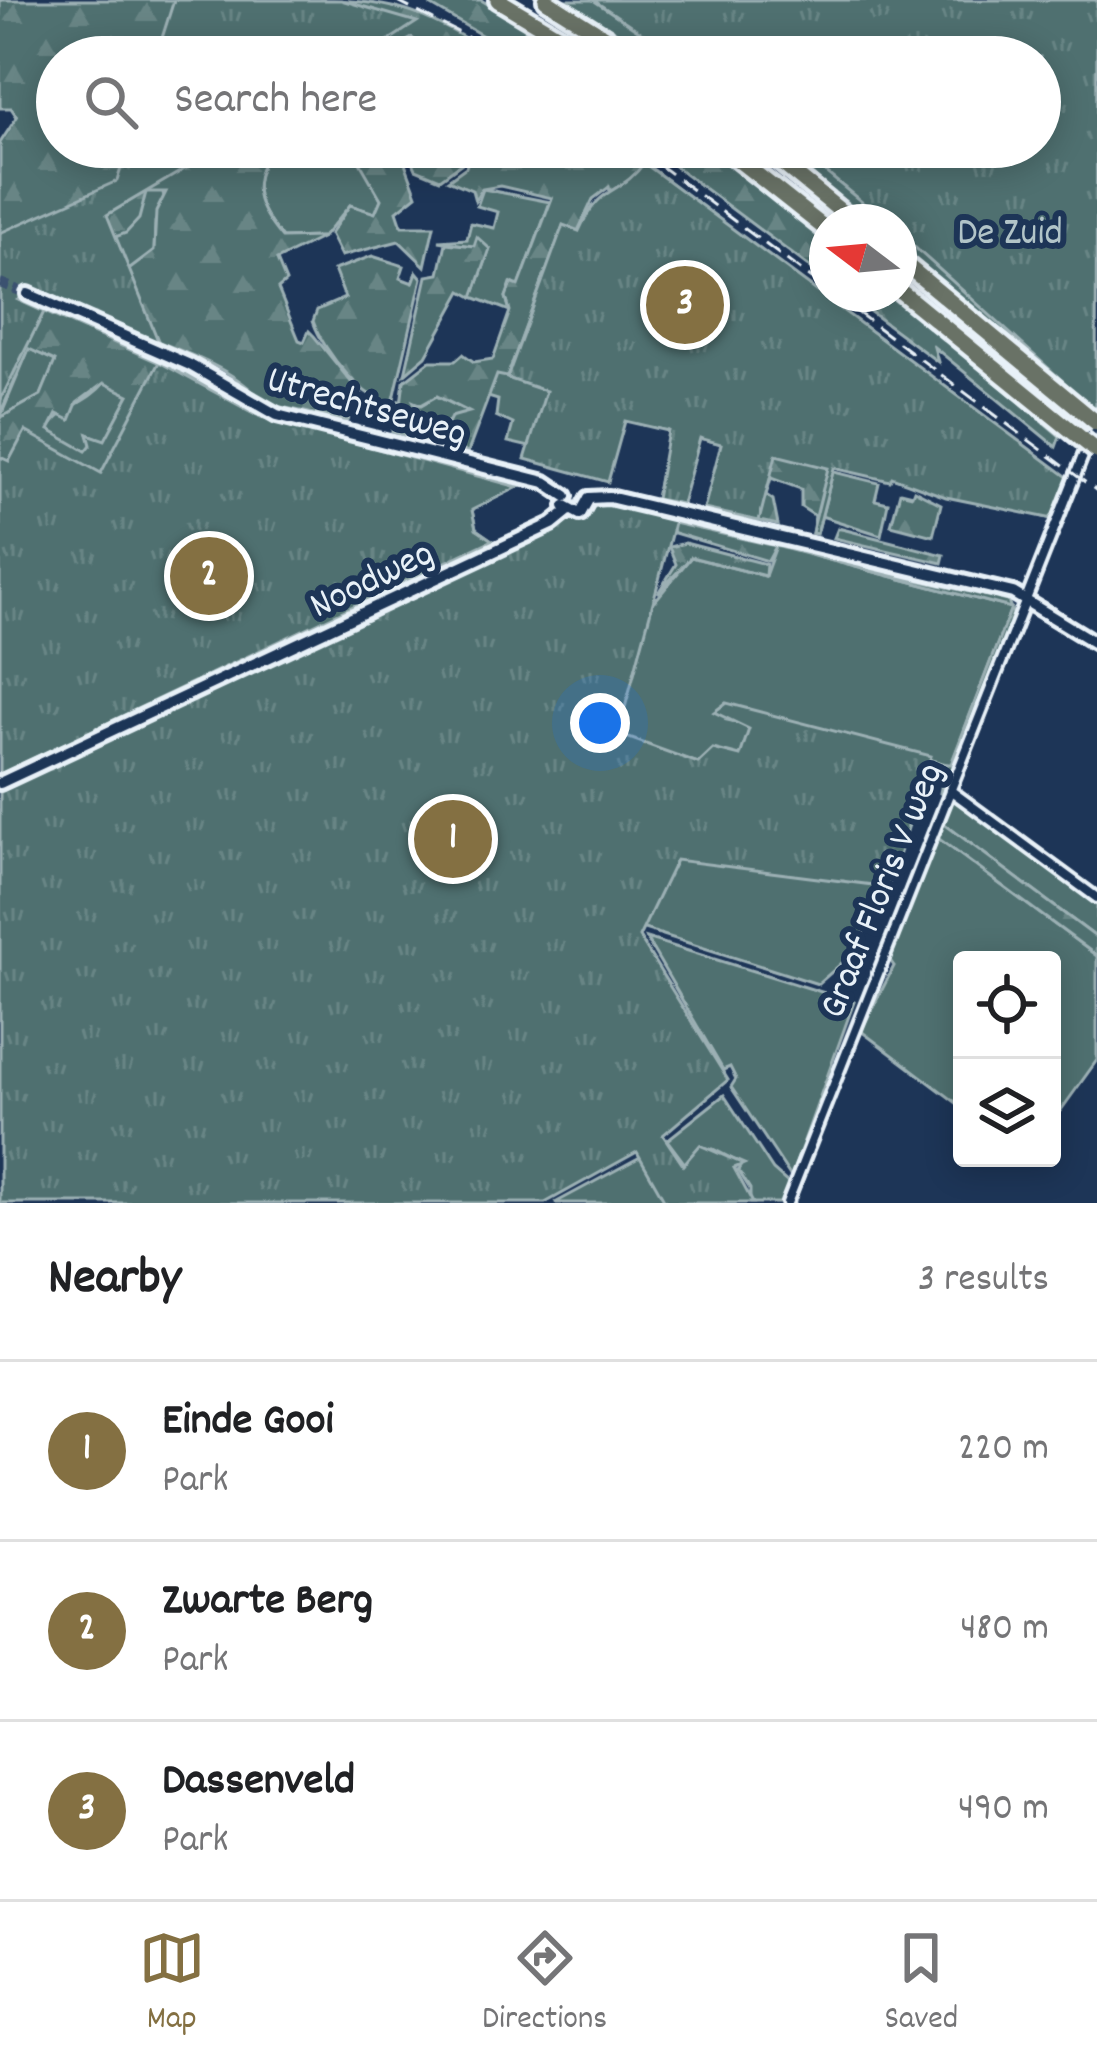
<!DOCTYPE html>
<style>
body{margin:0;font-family:Dekko,sans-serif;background:#f6f6f6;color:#202124}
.controls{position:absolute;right:36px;bottom:36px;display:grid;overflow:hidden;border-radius:12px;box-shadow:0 6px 30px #0003}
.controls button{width:108px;height:108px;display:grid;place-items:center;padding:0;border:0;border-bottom:3px solid #e0e0e0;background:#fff;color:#202124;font:60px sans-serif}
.compass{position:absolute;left:809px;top:204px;width:108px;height:108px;border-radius:50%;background:#fff;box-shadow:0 6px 30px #0003;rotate:286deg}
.you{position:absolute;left:600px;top:723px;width:42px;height:42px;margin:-30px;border:9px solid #fff;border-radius:50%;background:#1a73e8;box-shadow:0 0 0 18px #1a73e833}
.badge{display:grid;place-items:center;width:78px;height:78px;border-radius:50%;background:#847042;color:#fff;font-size:39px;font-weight:700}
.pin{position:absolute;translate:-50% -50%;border:6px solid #fff;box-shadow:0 3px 12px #0006}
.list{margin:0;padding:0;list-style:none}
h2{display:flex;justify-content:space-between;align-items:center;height:156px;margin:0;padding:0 48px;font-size:51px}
h2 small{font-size:39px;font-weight:400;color:#757577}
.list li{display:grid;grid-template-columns:78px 1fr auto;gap:36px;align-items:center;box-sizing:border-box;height:180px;padding:0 48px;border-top:3px solid #e0e0e0}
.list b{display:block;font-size:45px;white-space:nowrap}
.list p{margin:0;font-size:39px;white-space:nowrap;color:#757577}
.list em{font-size:39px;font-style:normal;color:#757577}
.icon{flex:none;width:66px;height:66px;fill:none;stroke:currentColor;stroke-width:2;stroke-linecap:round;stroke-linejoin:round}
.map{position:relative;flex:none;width:1097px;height:1203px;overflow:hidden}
.search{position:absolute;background:#fff;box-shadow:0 6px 30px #0003;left:36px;right:36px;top:36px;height:132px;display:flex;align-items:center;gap:30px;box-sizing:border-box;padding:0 42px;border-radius:66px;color:#757577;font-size:45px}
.sheet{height:696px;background:#fff}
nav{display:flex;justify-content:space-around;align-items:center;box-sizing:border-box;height:168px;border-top:3px solid #e0e0e0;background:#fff;font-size:33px;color:#757577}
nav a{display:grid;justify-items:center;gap:6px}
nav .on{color:#847042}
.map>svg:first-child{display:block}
.green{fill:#4f7070;stroke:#9cb0b4;stroke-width:3}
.forest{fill:url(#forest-firs);stroke:#9cb0b4;stroke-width:3;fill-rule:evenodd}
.park{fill:url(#park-tufts);stroke:#9cb0b4;stroke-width:3}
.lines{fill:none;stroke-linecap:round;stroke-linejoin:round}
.secondary-tunnel{stroke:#3b516f;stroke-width:10;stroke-dasharray:10 5;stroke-linecap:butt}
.minor-casing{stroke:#e8f1f8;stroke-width:16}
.secondary-casing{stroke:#e8f1f8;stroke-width:20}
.motorway-casing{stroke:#e8f1f8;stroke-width:24}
.minor{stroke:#1d3557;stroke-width:8}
.secondary{stroke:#1d3557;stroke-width:10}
.motorway{stroke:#697266;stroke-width:15}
.rail{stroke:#e8f1f8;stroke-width:3;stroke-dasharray:18 9;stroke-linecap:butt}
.motorway-bridge-casing{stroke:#e8f1f8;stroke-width:24;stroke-linecap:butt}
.motorway-bridge{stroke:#697266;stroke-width:15}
.labels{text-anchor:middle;stroke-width:12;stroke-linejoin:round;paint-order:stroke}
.park-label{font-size:39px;fill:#b2c4c8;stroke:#1d3557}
.street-label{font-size:39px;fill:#e8f1f8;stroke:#1d3557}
</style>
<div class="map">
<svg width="1097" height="1203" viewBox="0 0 1097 1203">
<defs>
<pattern id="forest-firs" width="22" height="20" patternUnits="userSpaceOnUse" patternTransform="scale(3)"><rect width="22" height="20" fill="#4f7070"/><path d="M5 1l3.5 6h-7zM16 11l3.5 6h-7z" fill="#688585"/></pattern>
<pattern id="park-tufts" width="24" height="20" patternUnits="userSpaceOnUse" patternTransform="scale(3)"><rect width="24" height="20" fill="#4f7070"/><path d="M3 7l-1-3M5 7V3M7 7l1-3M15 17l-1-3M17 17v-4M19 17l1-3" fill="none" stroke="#688585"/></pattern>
</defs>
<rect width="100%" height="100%" fill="#1d3557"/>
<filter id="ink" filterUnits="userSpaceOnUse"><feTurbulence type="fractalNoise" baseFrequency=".00833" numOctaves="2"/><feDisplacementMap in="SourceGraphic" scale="24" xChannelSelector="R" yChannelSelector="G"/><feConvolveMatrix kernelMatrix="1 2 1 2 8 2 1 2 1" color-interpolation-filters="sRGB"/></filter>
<g filter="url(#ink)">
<!-- green -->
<g class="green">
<polygon points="561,0 617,0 766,57 650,57"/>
<path d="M271,147L358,151L381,199L376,214L350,205L323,237L282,238C255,206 248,185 271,147Z"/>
<polygon points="775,147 866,147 1095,408 899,248 899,222 868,222"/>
<path d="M162,188L165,202L155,222L154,251L130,272L104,239C146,229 128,219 146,192Z"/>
<polygon points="483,189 550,202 519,287 512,283 506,297 510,311 473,297 490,249 439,241 467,239 471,223 494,228 498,212 477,206"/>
<polygon points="29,349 56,361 41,395 0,418"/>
<polygon points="517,350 646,387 612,433 602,464 508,442 513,424 496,416 498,400 488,397 495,374 507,376"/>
<path d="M105,382L129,395L105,441L88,434L92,444L86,452L48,430C62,406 87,404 105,382Z"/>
<polygon points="436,396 469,412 447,422 445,431 398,406 399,401 412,407 414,402"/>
<polygon points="830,471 879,483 875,500 888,503 881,535 821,516"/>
<polygon points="776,546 1011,608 951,765 737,712 727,720 758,727 749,764 715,768 616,738 647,600 655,601 691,557 765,576"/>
<polygon points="950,797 1097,903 1097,938 939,820"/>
<polygon points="935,836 1097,956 1097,1060 1059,1113 1052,1108 1052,960 962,960 962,1107 861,1031 894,966 887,956"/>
<polygon points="678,847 886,865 858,949 818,984 641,928"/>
<polygon points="646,938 854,1002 791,1177 731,1087 736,1079 730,1067 723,1070"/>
<polygon points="724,1095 773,1170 788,1183 785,1203 750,1203 750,1189 738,1170 742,1164 713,1149 685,1164 667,1140"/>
<polygon points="644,1155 675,1203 555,1203"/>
</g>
<!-- forest -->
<g class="forest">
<path d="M0,0H207L208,57H57V147H271C248,185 255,206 282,238L323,237L277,260L286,282L278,289L299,340L304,342L309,331L314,336L368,403L352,410L348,421L262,403C235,356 87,323 36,290L18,300L189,376L261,417L518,487L472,510L476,529L492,540L350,610L512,538L349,614V609L281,648L273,645L275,651L219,678L214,673L213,681L124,722L120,719L115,726L0,774V418L41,395L55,361L29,349L0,414L9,292L122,275L154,251L156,212L166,192H146L139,219L126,233L0,280V143L17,117L11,108H0ZM104,383L129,395L105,440L88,434L91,445L86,451L49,430L57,414L70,420L77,403Z"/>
<path d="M320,0C401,0 429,16 497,57H436L412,38L377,57H297Z"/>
<polygon points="433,0 481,0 576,57 519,57 430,5"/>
<polygon points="351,147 399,147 417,195 397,211 402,226 434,226 425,266 399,241 341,256 330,234 350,205 375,213 381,199"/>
<polygon points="406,147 466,147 462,163 440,179 416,169"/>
<polygon points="473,147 623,147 983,419 1054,513 1051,519 892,477 834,468 817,534 812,533 815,516 801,507 801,489 771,478 766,495 773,500 778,525 704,509 723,444 699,438 681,504 656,499 669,431 609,187 593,199 578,231 563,226 507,377 497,375 468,452 392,432 398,406 426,415 430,427 444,431 451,417 469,412 437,396 421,405 414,402 418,409 401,404 404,381 430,361 455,361 463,354 474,362 493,359 510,311 506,297 511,283 519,286 552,198 500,186 482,189 475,201 472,190 448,180 466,167"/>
<polygon points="649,147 709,147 827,240 827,280"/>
<polygon points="477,237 490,249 473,297 462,291 426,356 405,374 427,276 439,274 446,243 474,246"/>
<path d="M372,256L404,266L400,278L413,283L417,272L422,278L393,403C365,403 324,353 313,321L317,310L345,298L334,270Z"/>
<polygon points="846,294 891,294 1060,436 1056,447 934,347 938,362"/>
<polygon points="914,490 941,504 933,536 891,525 900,492 912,495"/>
<polygon points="660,520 776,546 768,561 674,533"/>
<polygon points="838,528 944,555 942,563 834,538"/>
<polygon points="685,543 766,564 765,576 691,557 658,593 676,564 669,547"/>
<polygon points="814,556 1008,601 1015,619 944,795 940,793 946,764 951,764 1011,608"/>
<polygon points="939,820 1097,938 1097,956 935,836"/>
</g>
<!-- park -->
<g class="park">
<polygon points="174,0 341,0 417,22 363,57 156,57"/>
<polygon points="593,0 1097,0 1096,411 899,233 899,222 886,222 795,147 1040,147 1040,57 678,57"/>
<polygon points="128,147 222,147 107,215 159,343 36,290 18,300 44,312 0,401 0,233 117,181"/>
<path d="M644,163L1069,478L1053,519L946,497L892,477L890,481L834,468L817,534L812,533L828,468L776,455L759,521L704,509L721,444L700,438L682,504L656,499L668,431L625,421L608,482L525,459L546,391L507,378L563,225L579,231C600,182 621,196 644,163Z"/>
<polygon points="159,362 261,417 518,487 472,510 476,529 492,540 0,774 0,457 9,461 25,431 101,473"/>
<polygon points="612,494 677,512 618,734 698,763 713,749 740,756 749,729 714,712 726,703 931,756 889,887 676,860 639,937 728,1080 663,1135 683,1165 700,1145 744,1164 734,1168 753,1203 666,1203 637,1152 545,1203 0,1203 0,783"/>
</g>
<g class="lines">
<!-- secondary-tunnel -->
<polyline class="secondary-tunnel" points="0,283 28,294"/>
<defs>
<g id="minor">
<polyline points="950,790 1097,898"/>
<polyline points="787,1203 1096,423"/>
</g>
<g id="secondary">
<polyline points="28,294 190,365 277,415 545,482 566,496"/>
<polyline points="589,498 609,497 1013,593 1097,644"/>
<polyline points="565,506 580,514 589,498"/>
<polyline points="0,783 552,524 568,511"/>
</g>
<g id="motorway">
<polyline points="498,0 593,57"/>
<polyline points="546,0 636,57"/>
<polyline points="722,147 827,230"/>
<polyline points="762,147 854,222"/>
<polyline points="899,259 1092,419"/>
<polyline points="899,290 1083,440"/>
</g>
</defs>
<!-- minor casing -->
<use href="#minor" class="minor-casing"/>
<!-- secondary casing -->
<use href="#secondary" class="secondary-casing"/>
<!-- motorway casing -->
<use href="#motorway" class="motorway-casing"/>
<!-- minor -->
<use href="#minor" class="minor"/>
<!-- secondary -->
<use href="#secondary" class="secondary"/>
<!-- motorway -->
<use href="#motorway" class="motorway"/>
<!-- rail -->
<g class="rail">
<polyline points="394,0 507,57"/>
<polyline points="635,147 827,290"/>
<polyline points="833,294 1097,491"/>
</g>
<defs>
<g id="motorway-bridge">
<polyline points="1092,419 1097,423"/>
<polyline points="1083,440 1097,451"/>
</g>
</defs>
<!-- motorway-bridge casing -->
<use href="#motorway-bridge" class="motorway-bridge-casing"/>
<!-- motorway-bridge -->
<use href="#motorway-bridge" class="motorway-bridge"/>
</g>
</g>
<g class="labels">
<!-- park labels -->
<g class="park-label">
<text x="1010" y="243">De Zuid</text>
</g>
<!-- street labels -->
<g class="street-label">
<text transform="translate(368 403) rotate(16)" y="14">Utrechtseweg</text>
<text transform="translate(370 576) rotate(-26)" y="14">Noodweg</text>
<text transform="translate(878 889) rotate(-68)" y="14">Graaf Floris V weg</text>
</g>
</g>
</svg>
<div class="controls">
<button><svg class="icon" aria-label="locate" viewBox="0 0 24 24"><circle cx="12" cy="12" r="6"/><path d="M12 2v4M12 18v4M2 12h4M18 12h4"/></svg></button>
<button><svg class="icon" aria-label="layers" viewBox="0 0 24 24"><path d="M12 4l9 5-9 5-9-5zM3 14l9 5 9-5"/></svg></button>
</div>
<svg class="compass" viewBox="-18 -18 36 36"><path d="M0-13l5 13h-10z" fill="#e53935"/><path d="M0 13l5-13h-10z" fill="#757577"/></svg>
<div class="you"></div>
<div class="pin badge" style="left:453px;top:839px">1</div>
<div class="pin badge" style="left:209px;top:576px">2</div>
<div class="pin badge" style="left:685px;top:305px">3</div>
<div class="search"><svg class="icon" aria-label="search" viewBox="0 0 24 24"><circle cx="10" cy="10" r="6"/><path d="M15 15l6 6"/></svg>Search here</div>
</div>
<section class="sheet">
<h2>Nearby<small>3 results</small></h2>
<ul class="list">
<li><span class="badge">1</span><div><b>Einde Gooi</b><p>Park</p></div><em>220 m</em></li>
<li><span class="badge">2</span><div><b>Zwarte Berg</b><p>Park</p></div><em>480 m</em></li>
<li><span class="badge">3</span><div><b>Dassenveld</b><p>Park</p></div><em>490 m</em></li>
</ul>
</section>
<nav>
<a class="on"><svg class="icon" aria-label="map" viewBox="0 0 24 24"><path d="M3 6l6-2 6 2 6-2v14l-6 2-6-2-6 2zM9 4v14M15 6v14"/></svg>Map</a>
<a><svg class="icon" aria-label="directions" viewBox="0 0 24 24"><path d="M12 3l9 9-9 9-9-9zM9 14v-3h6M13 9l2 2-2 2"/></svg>Directions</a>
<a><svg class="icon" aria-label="saved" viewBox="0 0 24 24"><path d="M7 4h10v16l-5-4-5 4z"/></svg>Saved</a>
</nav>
